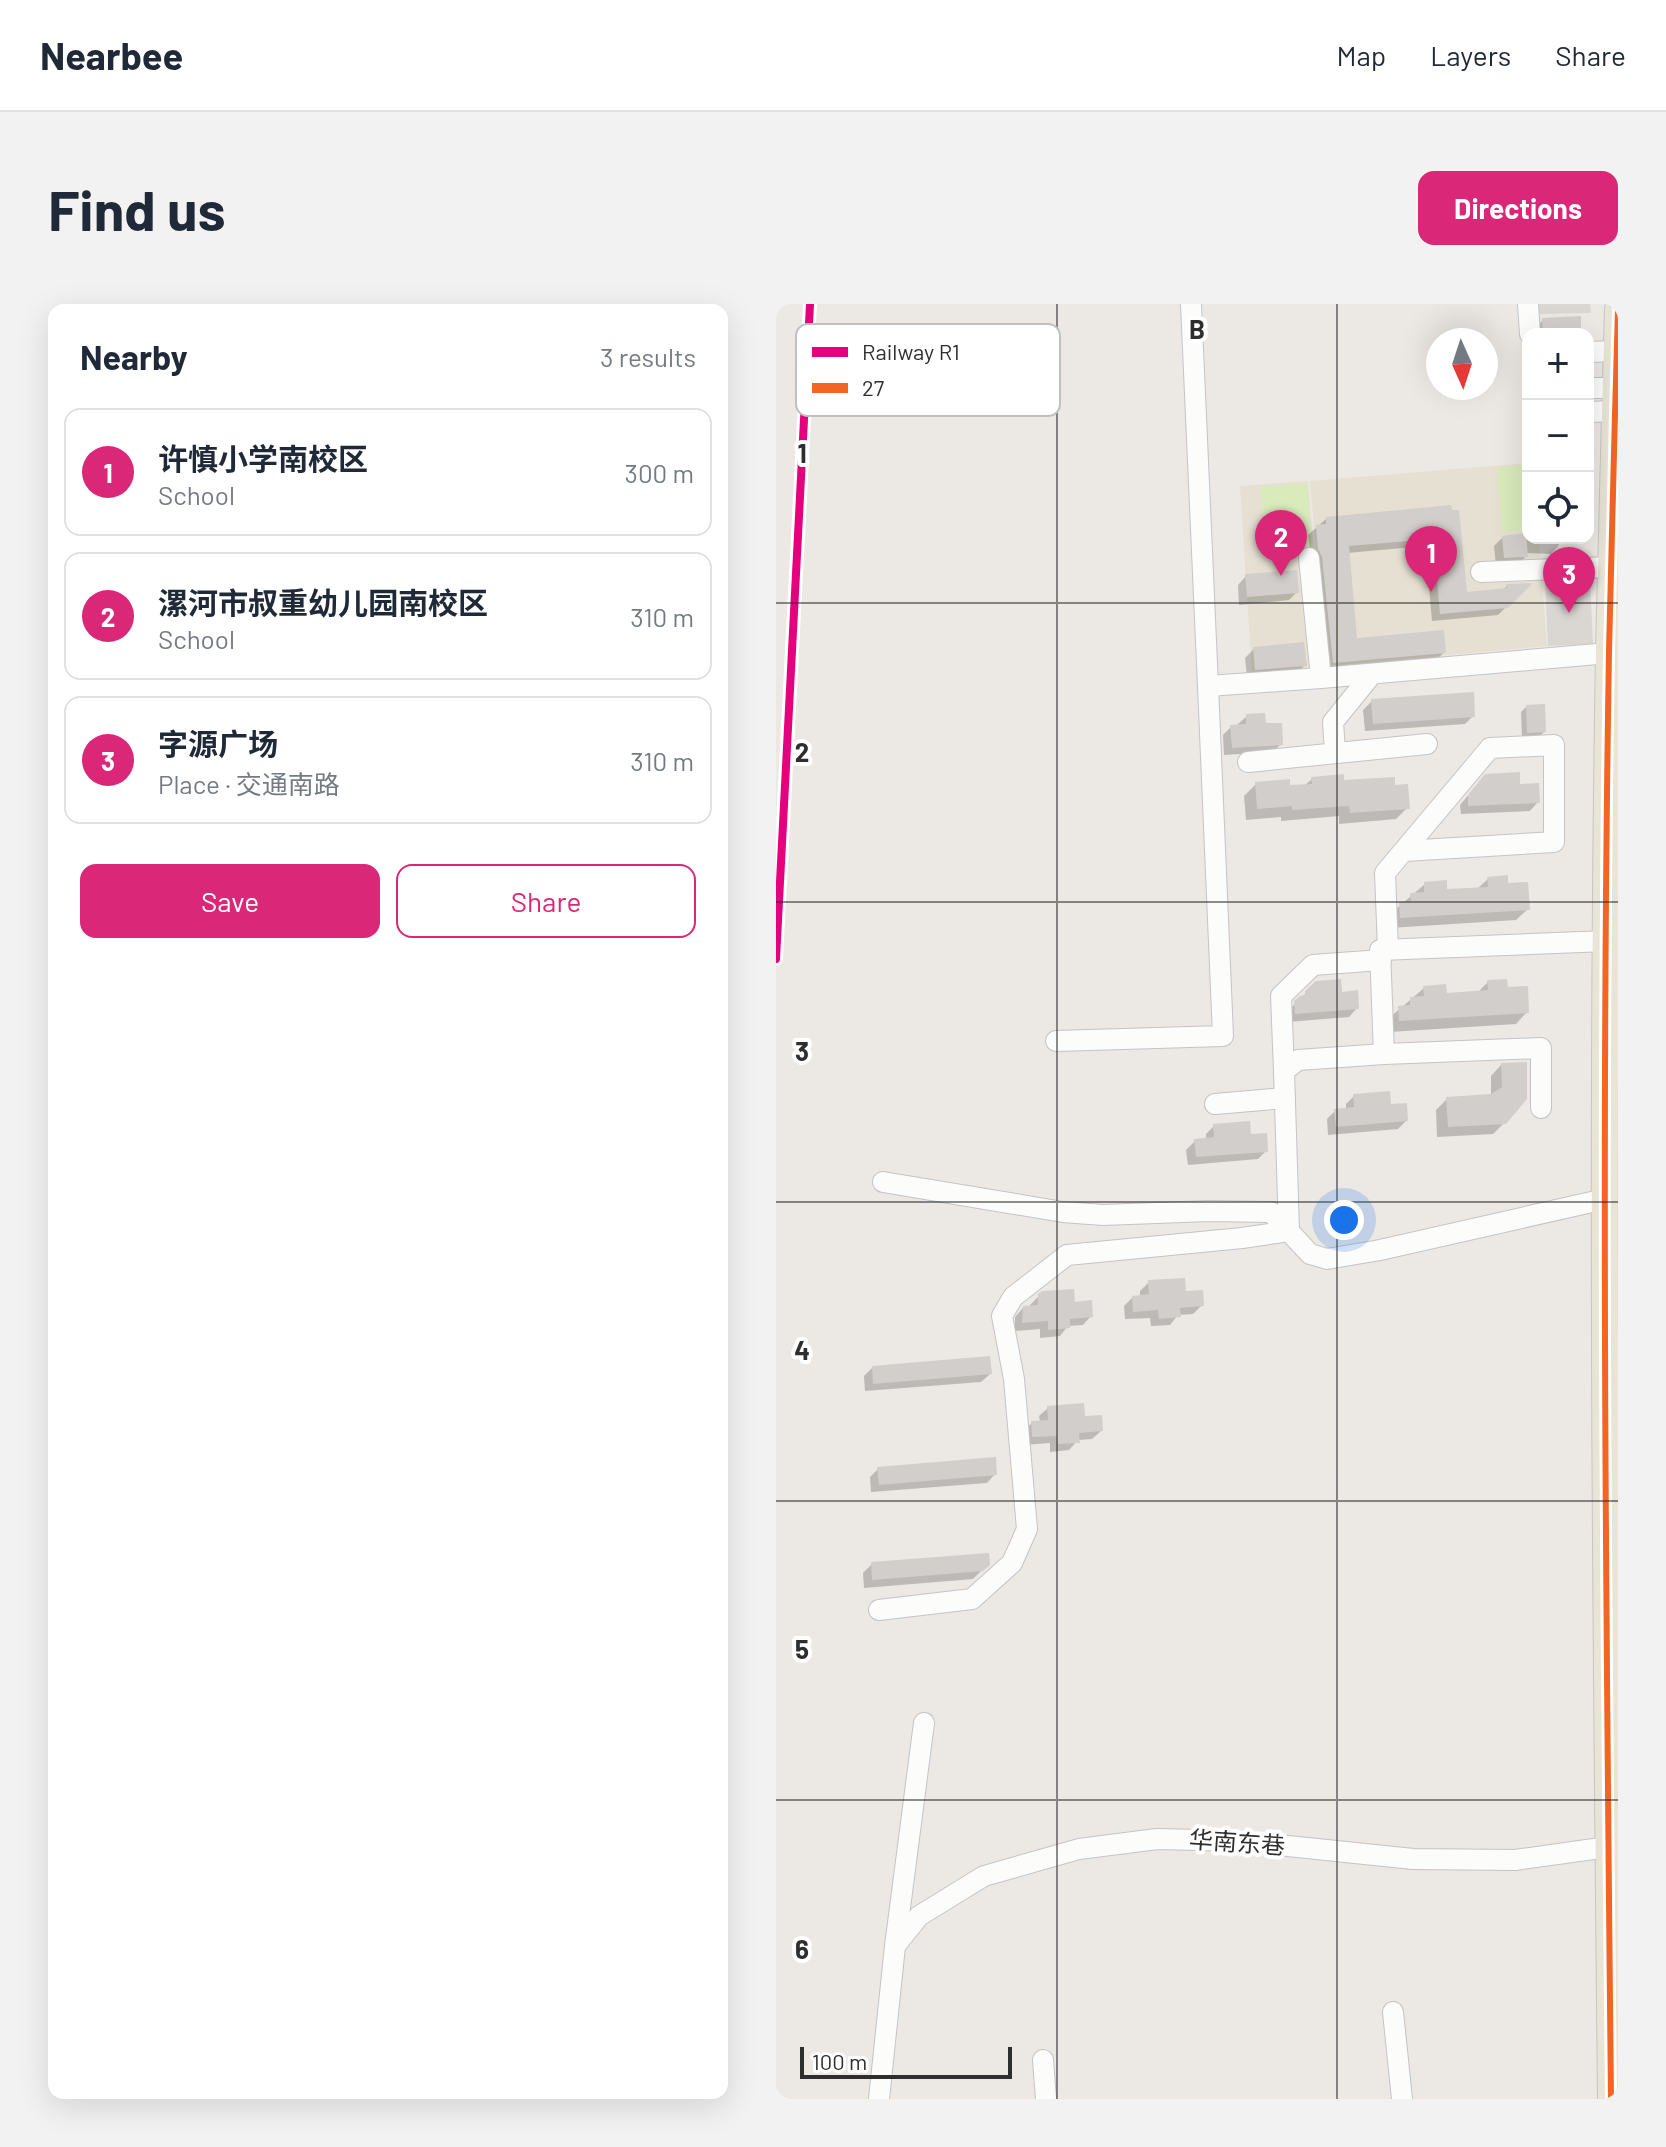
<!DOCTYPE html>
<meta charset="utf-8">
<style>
body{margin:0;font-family:Barlow,"Noto Sans SC",sans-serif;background:#f2f2f3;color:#1f2937}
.controls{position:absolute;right:24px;top:24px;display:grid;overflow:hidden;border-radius:16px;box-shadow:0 8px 32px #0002}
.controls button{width:72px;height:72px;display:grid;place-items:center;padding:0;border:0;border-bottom:2px solid #e0e1e3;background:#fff;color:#1f2937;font:40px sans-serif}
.compass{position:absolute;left:650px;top:24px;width:72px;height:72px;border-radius:50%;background:#fff;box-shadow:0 8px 32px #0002;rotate:177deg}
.scale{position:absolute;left:24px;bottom:20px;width:212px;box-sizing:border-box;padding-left:8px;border:4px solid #2e2e2e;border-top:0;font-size:22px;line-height:28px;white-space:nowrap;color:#2e2e2e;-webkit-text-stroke:6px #fff;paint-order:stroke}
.you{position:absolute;left:568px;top:916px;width:28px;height:28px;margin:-20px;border:6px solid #fff;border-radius:50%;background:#1a73e8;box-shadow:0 0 0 12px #1a73e833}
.badge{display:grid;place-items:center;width:52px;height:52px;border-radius:50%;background:#db2777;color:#fff;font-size:26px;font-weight:700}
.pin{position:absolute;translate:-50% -66px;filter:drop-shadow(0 2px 4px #0008)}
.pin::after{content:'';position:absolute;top:42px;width:28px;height:24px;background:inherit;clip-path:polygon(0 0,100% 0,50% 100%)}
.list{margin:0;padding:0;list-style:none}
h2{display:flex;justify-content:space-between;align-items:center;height:104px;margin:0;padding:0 32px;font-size:34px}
h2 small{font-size:26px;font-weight:400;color:#747a83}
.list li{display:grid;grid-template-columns:52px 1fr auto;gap:24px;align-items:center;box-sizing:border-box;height:128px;margin:0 16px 16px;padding:0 16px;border:2px solid #e0e1e3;border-radius:16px}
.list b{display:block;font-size:30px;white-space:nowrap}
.list p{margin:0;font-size:26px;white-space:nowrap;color:#747a83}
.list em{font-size:26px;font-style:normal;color:#747a83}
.actions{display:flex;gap:16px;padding:24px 32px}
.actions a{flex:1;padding:18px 0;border:2px solid #db2777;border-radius:16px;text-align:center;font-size:28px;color:#db2777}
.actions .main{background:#db2777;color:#fff}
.icon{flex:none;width:44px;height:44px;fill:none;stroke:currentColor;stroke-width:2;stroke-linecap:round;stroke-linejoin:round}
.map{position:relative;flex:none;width:842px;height:1795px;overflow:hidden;border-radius:16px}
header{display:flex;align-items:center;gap:48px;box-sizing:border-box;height:112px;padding:0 40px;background:#fff;border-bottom:2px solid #e0e1e3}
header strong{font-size:38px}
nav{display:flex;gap:44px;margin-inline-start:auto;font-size:28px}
.intro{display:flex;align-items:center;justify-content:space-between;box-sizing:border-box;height:192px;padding:0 48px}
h1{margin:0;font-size:56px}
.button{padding:20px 36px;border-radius:16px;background:#db2777;color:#fff;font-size:28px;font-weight:700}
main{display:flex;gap:48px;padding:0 48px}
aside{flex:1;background:#fff;border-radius:16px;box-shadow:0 8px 32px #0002}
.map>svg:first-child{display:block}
.education{fill:#e6e0d3}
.pitch{fill:#d9eabb}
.plaza{fill:#dad6d2}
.shadow{fill:#0003}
.building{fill:#d1cecb}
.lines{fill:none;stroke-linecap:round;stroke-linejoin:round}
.minor-casing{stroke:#c5c4c5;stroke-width:22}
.major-casing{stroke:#c6c5c4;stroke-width:28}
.minor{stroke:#fcfcfb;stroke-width:20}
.major{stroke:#e8e4d6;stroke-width:26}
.bus-1-casing{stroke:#fff;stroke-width:12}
.bus-1{stroke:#f26522;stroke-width:6}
.rail-1-casing{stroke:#fff;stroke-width:14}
.rail-1{stroke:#e5007d;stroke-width:8}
.grid{fill:none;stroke:#2e2e2e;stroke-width:2;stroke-opacity:0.55}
.labels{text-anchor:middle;stroke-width:8;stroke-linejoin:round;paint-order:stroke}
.street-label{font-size:24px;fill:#2e2e2e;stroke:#fff}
.key{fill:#fff;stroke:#c0c0c0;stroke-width:2}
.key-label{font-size:22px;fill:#2e2e2e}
.grid-label{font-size:26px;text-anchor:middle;font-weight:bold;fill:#2e2e2e;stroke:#fff;stroke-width:8;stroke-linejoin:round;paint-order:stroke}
</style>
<header>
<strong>Nearbee</strong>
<nav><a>Map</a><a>Layers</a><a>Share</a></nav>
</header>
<div class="intro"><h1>Find us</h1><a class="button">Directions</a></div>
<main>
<aside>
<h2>Nearby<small>3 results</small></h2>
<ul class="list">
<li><span class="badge">1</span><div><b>许慎小学南校区</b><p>School</p></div><em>300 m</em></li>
<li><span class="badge">2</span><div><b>漯河市叔重幼儿园南校区</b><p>School</p></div><em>310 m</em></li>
<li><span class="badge">3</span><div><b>字源广场</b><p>Place · 交通南路</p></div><em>310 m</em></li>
</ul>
<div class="actions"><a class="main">Save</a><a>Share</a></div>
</aside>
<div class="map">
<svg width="842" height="1795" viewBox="0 0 842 1795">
<rect width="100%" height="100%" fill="#ece8e4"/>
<!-- education -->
<g class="education">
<polygon points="752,159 752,234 763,234 771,342 550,362 534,177"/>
<polygon points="532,177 548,362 476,370 464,182"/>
</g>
<!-- pitch -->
<g class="pitch">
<polygon points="752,161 752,226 726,228 721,163"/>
<polygon points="531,180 536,242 490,246 484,183"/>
</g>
<!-- plaza -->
<g class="plaza">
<polygon points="761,0 814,0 815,9 761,10"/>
<polygon points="814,276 817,340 772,342 769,278"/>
</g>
<!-- shadow -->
<g class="shadow">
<polygon points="767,16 803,30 762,30 762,21"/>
<polygon points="673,203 690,290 726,287 731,282 731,302 722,311 656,317 649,242 571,249 579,336 668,348 660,357 549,367 532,231 550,215"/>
<polygon points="752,231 752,234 784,234 783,241 775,250 750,249 750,252 742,261 720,262 718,242 726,234"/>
<polygon points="470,272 521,288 513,296 463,301 462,281"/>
<polygon points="478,345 529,361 520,370 471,373 469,354"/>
<polygon points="596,397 697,412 689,420 589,427 587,406"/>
<polygon points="750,403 768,428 763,433 746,434 745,408"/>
<polygon points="471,412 488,422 505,440 497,448 448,451 447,431 455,423 462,423 462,420"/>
<polygon points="536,475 617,484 631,504 620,515 563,520 563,512 505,517 505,513 470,516 468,492 480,480 512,483 528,482"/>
<polygon points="701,481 742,482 762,498 754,507 685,510 684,501"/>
<polygon points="712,575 731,581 752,605 740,616 613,624 613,611 649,580 669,588 701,585"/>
<polygon points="712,678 730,685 751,708 740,720 613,728 612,715 648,684 669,691 701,689"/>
<polygon points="540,679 564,690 581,704 573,713 511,718 511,708"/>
<polygon points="726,760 729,818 717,830 661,833 660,806 671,795 715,792 715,772"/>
<polygon points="578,792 613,802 630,817 622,825 552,831 551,815 559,807 570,806 570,800"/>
<polygon points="438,822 473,833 490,847 482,855 412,861 410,846 419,837 430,836 430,830"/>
<polygon points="373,978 408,989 426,1001 417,1010 402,1011 394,1021 375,1022 374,1014 349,1015 348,1002 356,994 364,993 364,987"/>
<polygon points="263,992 297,1000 315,1012 307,1021 292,1022 284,1032 264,1034 264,1025 239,1027 239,1013 247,1004 254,1004 254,1001"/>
<polygon points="96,1064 214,1070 205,1078 89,1087 88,1072"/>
<polygon points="272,1104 325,1127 316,1135 302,1136 293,1146 274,1148 274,1139 248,1141 247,1127 256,1119 264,1118 263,1112"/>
<polygon points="102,1165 219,1170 211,1179 95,1188 94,1173"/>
<polygon points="96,1260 212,1260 197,1275 88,1284 87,1269"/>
</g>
<!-- building -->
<g class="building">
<polygon points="805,12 805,30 767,30 766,14"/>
<polygon points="675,201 676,206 683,206 691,288 731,284 730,280 755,279 755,281 732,304 664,310 657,235 573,242 581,334 668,326 670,349 557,359 546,253 542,245 540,221 550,220 550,213"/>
<polygon points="750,229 752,253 728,254 726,232"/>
<polygon points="521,266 523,289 471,293 469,270"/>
<polygon points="528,338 531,362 479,366 477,343"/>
<polygon points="698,388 699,413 597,420 595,395"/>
<polygon points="769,400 770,428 751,429 750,401"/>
<polygon points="489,409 490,419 506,419 507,441 456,444 454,421 470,420 470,410"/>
<polygon points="744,468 744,480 763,479 764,499 692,502 692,491 709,470"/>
<polygon points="568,470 568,476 619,473 619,481 632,480 634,505 574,509 573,502 516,506 516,502 481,505 479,478 514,475 514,481 536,480 535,473"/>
<polygon points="732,571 732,579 752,578 754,606 624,614 623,598 635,597 634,589 648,588 648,578 671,576 671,585 712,583 711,573"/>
<polygon points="565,675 566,688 582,686 583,705 519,710 518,697 524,692 529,691 529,687 540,677"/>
<polygon points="731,675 732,683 752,682 753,709 623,717 622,702 634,701 634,693 648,692 647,682 670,680 671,689 712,686 711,676"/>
<polygon points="751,758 751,795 730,820 672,823 670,793 715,790 726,783 725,759"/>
<polygon points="614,787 615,800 631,799 632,817 560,823 558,805 578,803 577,790"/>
<polygon points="474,817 475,830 491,829 492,848 420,853 418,835 438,833 437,820"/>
<polygon points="409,974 410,987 427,986 428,1002 404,1004 405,1013 383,1015 382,1006 357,1008 356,992 373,990 372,976"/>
<polygon points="298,985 299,998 316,996 317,1013 294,1015 294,1024 272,1026 272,1017 246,1019 247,1002 262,1001 262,990 266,987"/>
<polygon points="214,1052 216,1070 97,1080 96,1062"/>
<polygon points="308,1099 309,1112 326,1111 327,1127 303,1129 304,1139 282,1140 281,1132 256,1133 255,1117 272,1116 271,1102"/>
<polygon points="220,1153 221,1171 103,1181 101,1163"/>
<polygon points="213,1249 214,1261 207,1267 96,1276 95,1258"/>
</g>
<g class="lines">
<defs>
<g id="minor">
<polyline points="415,0 432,382 545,374 833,349"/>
<polyline points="752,0 754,30"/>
<polyline points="812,48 841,47"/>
<polyline points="812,84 840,84"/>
<polyline points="812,108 839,107"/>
<polyline points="533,254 545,374"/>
<polyline points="705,268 835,263"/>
<polyline points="559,448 557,418 596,370"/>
<polyline points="472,458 651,440"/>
<polyline points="612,645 609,569 714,444 778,441 778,538 628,547"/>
<polyline points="280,737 447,732 432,382"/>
<polyline points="608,750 765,744 765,804"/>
<polyline points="508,767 505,692 537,661 605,656"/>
<polyline points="439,800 509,794"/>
<polyline points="107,878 287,908 327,911 433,907 495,908 534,950 551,955 604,946 829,895"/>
<polyline points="103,1306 196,1295 236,1259 251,1225 238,1075 226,1012 237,993 291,951 466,934 513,927 508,767 522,756 608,750 604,646 831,637"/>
<polyline points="119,1642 143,1612 208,1572 303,1545 381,1535 464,1537 637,1555 739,1556 832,1543"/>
<polyline points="617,1708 626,1795"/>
<polyline points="267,1756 270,1795"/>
<polyline points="103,1795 119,1642 148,1419"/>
</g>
<path id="major" d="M835,1795C830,1312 825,829 833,347C835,233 839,119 842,5"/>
</defs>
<!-- minor casing -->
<use href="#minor" class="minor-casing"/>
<!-- major casing -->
<use href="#major" class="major-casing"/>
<!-- minor -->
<use href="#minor" class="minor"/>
<!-- major -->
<use href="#major" class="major"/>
<defs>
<path id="bus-1" d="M835,1795C830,1312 825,829 833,347C835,233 839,119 842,5"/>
</defs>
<!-- bus-1 casing -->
<use href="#bus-1" class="bus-1-casing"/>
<!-- bus-1 -->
<use href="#bus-1" class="bus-1"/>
<defs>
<polyline id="rail-1" points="0,655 34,0"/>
</defs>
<!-- rail-1 casing -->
<use href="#rail-1" class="rail-1-casing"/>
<!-- rail-1 -->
<use href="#rail-1" class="rail-1"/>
</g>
<!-- grid -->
<path class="grid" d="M281,0V1795M561,0V1795M0,299H842M0,598H842M0,898H842M0,1197H842M0,1496H842"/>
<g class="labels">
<!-- street labels -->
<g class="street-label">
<text transform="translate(461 1539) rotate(4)" y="8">华南东巷</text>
</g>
</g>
<!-- legend -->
<rect x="20" y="20" width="264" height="92" rx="12" class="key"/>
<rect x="36" y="43" width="36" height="10" fill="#e5007d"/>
<rect x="36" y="79" width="36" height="10" fill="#f26522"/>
<g class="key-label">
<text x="86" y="56">Railway R1</text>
<text x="86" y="92">27</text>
</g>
<g class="grid-label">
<text x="421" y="35">B</text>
<text x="26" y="159">1</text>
<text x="26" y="458">2</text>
<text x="26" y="757">3</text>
<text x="26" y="1056">4</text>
<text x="26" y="1355">5</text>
<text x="26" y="1655">6</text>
</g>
</svg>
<div class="controls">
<button>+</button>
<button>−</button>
<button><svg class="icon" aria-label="locate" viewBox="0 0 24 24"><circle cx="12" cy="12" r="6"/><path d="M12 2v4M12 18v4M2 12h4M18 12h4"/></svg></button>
</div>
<svg class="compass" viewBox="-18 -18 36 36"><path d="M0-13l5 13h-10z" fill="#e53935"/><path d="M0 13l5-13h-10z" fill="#747a83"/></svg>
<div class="scale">100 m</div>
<div class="you"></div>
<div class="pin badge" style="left:655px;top:288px">1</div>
<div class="pin badge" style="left:505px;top:272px">2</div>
<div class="pin badge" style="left:793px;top:309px">3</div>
</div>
</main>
